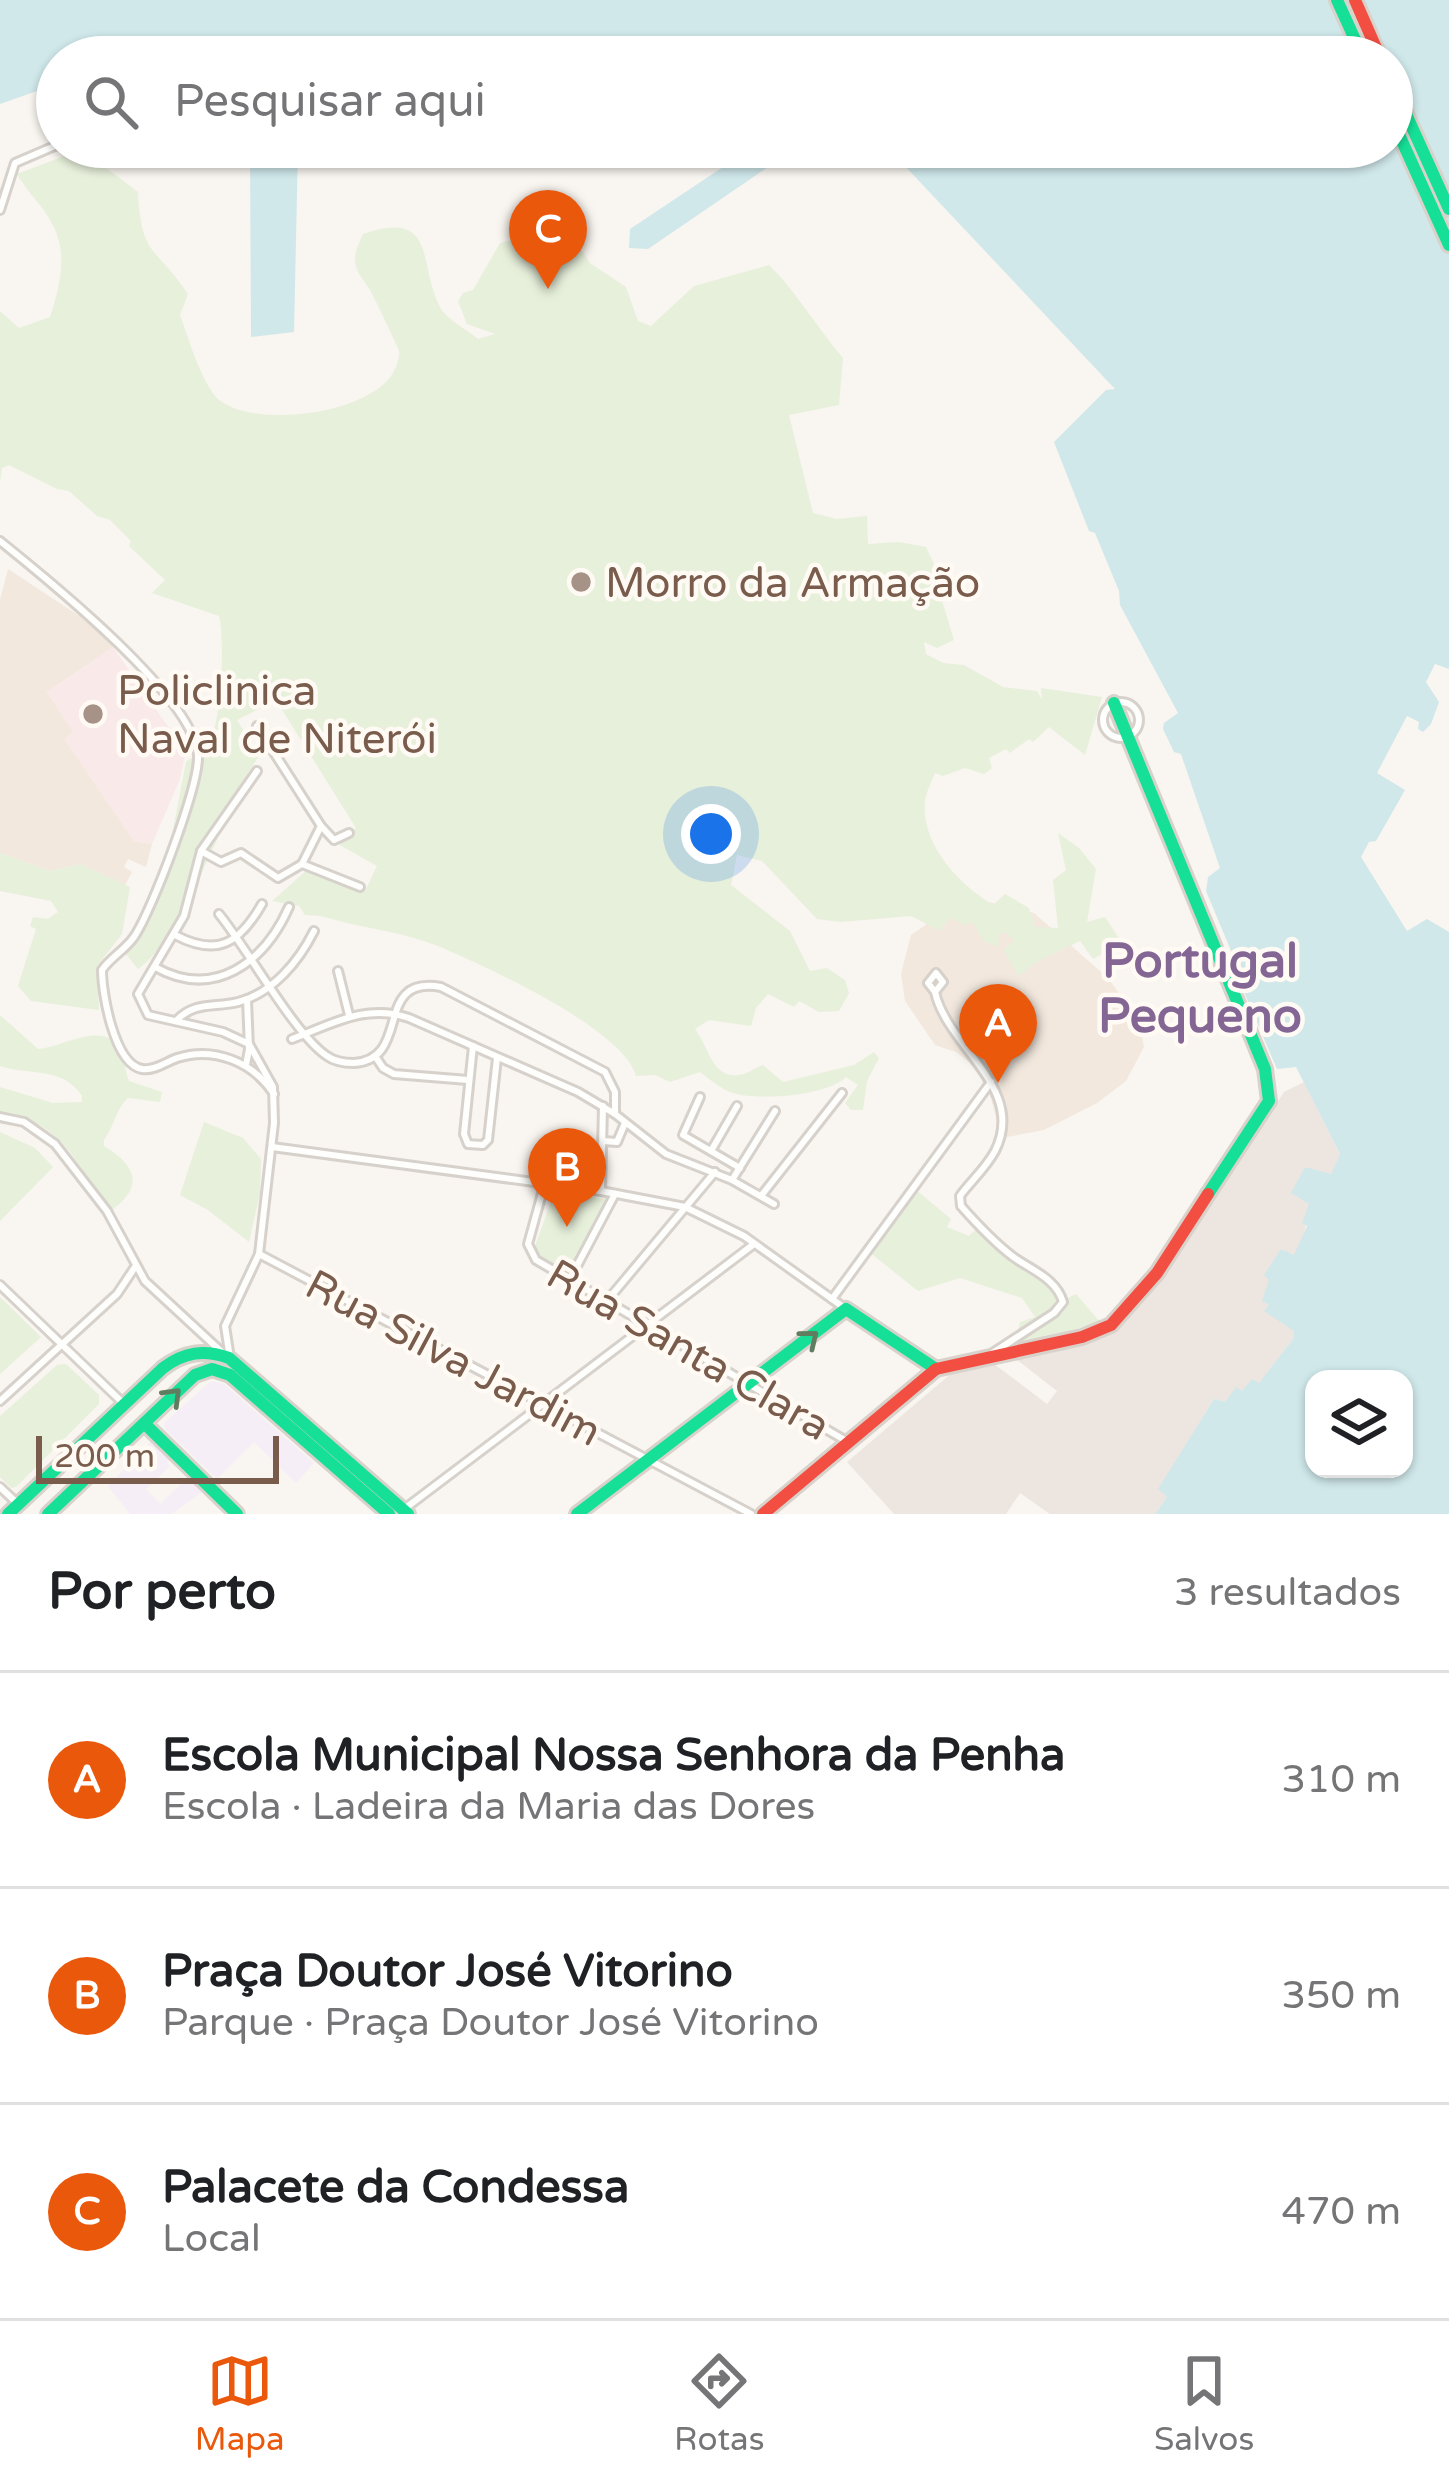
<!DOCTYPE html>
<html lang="pt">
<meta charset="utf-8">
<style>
body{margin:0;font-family:"Varela Round",sans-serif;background:#f6f6f6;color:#202124}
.controls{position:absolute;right:36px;bottom:36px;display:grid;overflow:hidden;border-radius:24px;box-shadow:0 3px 9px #0004}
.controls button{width:108px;height:108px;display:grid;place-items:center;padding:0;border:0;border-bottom:3px solid #e0e0e0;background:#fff;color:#202124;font:60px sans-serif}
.scale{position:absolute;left:36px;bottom:30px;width:243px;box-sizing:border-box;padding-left:12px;border:6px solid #7a5c4d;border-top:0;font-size:33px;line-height:42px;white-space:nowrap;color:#7a5c4d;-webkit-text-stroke:9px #fffaf3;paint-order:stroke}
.you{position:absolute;left:711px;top:834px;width:42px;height:42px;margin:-30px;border:9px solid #fff;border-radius:50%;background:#1a73e8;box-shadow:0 0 0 18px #1a73e833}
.badge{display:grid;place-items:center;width:78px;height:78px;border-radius:50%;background:#ea580c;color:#fff;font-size:39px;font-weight:700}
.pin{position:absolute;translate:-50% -99px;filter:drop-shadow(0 3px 6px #0008)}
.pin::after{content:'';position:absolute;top:63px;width:42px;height:36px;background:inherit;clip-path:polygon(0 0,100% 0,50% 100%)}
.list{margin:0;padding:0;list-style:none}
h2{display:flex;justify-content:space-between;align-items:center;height:156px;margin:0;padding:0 48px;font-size:51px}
h2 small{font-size:39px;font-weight:400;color:#757577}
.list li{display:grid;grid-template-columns:78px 1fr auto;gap:36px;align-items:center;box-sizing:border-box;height:216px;padding:0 48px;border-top:3px solid #e0e0e0}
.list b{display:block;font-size:45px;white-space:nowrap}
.list p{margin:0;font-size:39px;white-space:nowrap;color:#757577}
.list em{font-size:39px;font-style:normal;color:#757577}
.icon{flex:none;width:66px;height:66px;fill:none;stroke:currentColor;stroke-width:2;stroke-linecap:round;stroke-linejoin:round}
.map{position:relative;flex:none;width:1449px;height:1514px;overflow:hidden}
.search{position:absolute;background:#fff;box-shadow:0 3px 9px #0004;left:36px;right:36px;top:36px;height:132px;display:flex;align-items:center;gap:30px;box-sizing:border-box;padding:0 42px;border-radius:66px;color:#757577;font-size:45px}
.sheet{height:804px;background:#fff}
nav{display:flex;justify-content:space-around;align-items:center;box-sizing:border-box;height:168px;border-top:3px solid #e0e0e0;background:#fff;font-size:33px;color:#757577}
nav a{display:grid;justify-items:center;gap:6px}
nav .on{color:#ea580c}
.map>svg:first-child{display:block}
.residential{fill:#f2e8de}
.industrial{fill:#ede5e0}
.education{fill:#f6eef6}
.medical{fill:#fae9e9}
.green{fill:#e7f0db}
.water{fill:#d0e8ea;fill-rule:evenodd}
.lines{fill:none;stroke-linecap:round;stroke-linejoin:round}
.street-casing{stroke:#d7d1cb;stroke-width:12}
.fast-casing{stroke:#d9d2cb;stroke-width:18}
.jam-casing{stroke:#d9d2cb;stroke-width:18}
.street{stroke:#fefefd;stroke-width:6}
.fast{stroke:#16e098;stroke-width:12}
.jam{stroke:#f24e42;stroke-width:12}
.oneway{stroke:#617d60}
.poi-dot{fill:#a69286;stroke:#fffaf3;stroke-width:4.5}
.labels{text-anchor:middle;stroke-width:9;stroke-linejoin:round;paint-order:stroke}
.poi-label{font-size:42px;fill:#7a5c4d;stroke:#fffaf3;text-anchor:start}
.street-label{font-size:42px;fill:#7a5c4d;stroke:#fffaf3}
.quarter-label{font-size:48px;font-weight:bold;fill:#846695;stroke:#fffaf3}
</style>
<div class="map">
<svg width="1449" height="1514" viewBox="0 0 1449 1514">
<rect width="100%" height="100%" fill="#f9f5f0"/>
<!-- residential -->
<g class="residential">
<polygon points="8,569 99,629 113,647 47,692 74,733 65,740 134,841 152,844 146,867 128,859 124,867 132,872 125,885 81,864 49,871 0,853 0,600"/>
<polygon points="984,901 1034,913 1109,979 1139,1022 1144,1047 1126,1081 1097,1103 1044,1130 1007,1137 999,1128 984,1073 956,1052 935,1045 905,1001 901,974 911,935 956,904"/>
</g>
<!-- industrial -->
<polygon class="industrial" points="1304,1082 1340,1154 1332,1174 1311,1171 1292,1193 1310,1204 1304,1234 1334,1278 1281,1249 1278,1255 1314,1306 1269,1304 1294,1331 1294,1338 1259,1384 1242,1391 1236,1388 1225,1402 1214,1399 1159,1489 1167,1497 1155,1514 1050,1514 1020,1493 1006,1514 894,1514 847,1462 953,1372 994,1364 1047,1404 1057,1391 1016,1359 1089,1343 1121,1325 1163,1276 1284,1092"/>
<!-- education -->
<g class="education">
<polygon points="211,1381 224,1384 314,1463 296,1483 254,1442 217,1479 165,1429 164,1423"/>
<polygon points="153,1439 172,1458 167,1463 170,1466 146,1489 160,1504 190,1476 205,1490 171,1514 130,1514 108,1486"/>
</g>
<!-- medical -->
<polygon class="medical" points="113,647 175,737 172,740 178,753 186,750 180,779 152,844 134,841 64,739 73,732 47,692"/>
<!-- green -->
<g class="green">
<path d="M67,155C94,155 117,176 138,192C141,258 156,246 188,294L180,315C188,337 202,384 218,399C253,430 376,414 395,369C397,366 400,355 399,351C398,347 375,299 371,292C365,280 356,275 355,260C355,251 359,243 363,234C439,208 417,266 441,309C448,320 467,330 478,339L495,334L467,324L458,301L463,293L473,290L500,243L537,234L582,251L590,263L626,287L638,321L651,326L694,286L769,265C797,292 817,328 843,358L839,405L789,415L813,513L837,519L867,516L868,544L899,542L926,547L940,577L937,584L954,640L937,648L924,642L926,654L943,663L964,665L1003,687L1037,691L1042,700L1041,688L1102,697L1085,755L1049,727L1033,742L1029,739L1010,753L1006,749L989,758L992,768L984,774L965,768L943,776L935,773C932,781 926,792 925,801C921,845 959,884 993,905L1005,894L1029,908L1035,927L1058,928L1053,880L1066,870L1058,833L1079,848L1096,869L1087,922L1105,917L1122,943L1093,959L1080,941L1035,963L1019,976L1003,950L1014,941L1006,932L999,935L998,947L984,941L972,922L965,925L950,918L940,931L911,916L841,922L817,919L762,861L737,855L731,885L790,931L810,971L827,968L845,980L849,993L839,1011L819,1012L799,1001L794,1007L768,994L756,1008L751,1026L709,1020L695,1029C709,1046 712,1083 744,1074C751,1072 756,1067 763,1065L783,1082L854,1065L874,1052L879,1058L867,1081L863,1110H851L845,1103L858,1085L846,1077C826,1096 760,1101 733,1093C721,1089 710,1080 700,1072L670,1082L655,1075L636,1076C624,1029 483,965 438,946C401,931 359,928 321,916L305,915L299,906L272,901L307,870L365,891L377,866L338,844L356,828L276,700L237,720L259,756L246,776C224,820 176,946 138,969L126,954L168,856L186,762C192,757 205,750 209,743C222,722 225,638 219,616L152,593L165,580L129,546L131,541L110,520L97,516L69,491L57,489L9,465L2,468L0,483V311L19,328L50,317C60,286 69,252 51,222C43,206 27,192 17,174Z"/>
<polygon points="0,853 49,871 81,864 130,887 122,934 97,966 99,1010 31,1001 18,986 36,929 30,926 33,917 48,919 58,912 51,901 0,891"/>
<path d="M0,1015L38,1049C62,1048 106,1017 121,1052C125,1061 125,1072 129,1081L162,1092L160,1102L128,1098C116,1108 114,1127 104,1140V1146C134,1164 146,1185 112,1210C98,1203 95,1193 88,1180C67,1142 45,1118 0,1115V1087L53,1103L82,1102V1096C63,1066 30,1076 0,1066Z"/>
<polygon points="204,1122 243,1138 261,1159 260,1193 249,1242 208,1210 180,1195"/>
<polygon points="0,1132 35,1148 53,1167 0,1221"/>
<polygon points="915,1189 951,1219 947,1227 969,1236 975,1230 1052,1286 1059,1296 1048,1314 1061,1310 1064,1300 1076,1294 1100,1322 1027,1343 1015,1342 1020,1322 1035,1317 1022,1298 960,1278 918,1291 868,1251"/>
<polygon points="554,1193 607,1199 569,1273 532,1255"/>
<polygon points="0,1297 41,1337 0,1374"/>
<polygon points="66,1364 99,1395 99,1404 16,1487 11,1488 0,1477 0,1416 57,1365"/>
</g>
<!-- water -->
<g class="water">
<path d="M0,0H1449V669L1435,664L1426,682L1439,702L1431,724L1423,732L1418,729L1419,722L1407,716L1377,773L1405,790L1376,841L1369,842L1361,857L1407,931L1427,919L1449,932V1514H1155L1167,1497L1158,1489L1214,1399L1225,1402L1236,1387L1242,1391L1252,1379L1259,1383L1294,1338V1331L1264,1311L1269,1305L1262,1301L1269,1280L1264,1275L1281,1249L1294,1255L1307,1226L1302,1223L1309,1204L1291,1193L1305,1167L1331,1174L1340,1154L1296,1067L1277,1069L1243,990L1242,977L1206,891L1208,877L1220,868L1181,754L1174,752L1163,729L1164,723L1178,713L1120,605L1119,591L1095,533L1089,531L1054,442L1106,390L1115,389L887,147H1392V57H149L119,53L113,57H57V84L0,104ZM1314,1379H1404V1469H1314Z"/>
<polygon points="250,147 298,147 294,332 251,337"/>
<polygon points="753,147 777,147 784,156 648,249 629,248 630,229"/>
</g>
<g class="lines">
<defs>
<g id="street">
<polyline points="0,210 15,163 57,145"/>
<path d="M0,541C46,578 194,697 198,755C200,784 152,911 134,937C125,950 111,957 102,970C102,993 114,1064 142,1069C154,1071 166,1062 177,1058C214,1046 253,1062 274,1094"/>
<circle cx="1121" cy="720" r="18"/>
<polyline points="257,726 321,826 302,864"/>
<polyline points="321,826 334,840 349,833"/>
<polyline points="201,851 221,862 241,853 278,878 302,864 360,887"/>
<path d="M219,914C247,948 295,1035 327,1056C335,1062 345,1063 354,1063C413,1059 372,975 441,987L605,1072L615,1092V1114"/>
<path d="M175,935C217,957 239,944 262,904"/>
<path d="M155,967C214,1000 264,963 289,907"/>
<polyline points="338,971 349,1015"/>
<path d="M935,992L928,983L936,973L943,982L935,992C947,1047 1027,1088 995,1151C986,1168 971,1181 960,1196L961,1206C976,1223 994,1242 1012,1256C1031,1270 1056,1278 1063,1302L1054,1313L991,1354"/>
<path d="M176,1021C194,1001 214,1008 238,1002C273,993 299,961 314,931"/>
<path d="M292,1039C332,1024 366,1003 409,1018L578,1092L615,1114L666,1154L732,1180L774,1204"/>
<polyline points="473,1046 464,1134 468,1144 483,1145 488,1140 497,1058"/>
<polyline points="375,1056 383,1068 394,1074 468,1080"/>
<polyline points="246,1065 249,1049 247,999"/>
<polyline points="700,1097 683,1135 740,1168"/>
<polyline points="0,1117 24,1122 55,1144 107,1211 145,1281 226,1356"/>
<polyline points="603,1141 617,1142 625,1123"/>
<polyline points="272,1147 601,1191 685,1207 744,1236 846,1309"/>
<polyline points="711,1151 737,1106"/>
<polyline points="732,1180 775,1111"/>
<polyline points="544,1186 528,1244 536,1260 848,1442"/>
<polyline points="601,1191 603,1106"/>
<polyline points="761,1196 842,1093"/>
<polyline points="259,1254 751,1514"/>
<polyline points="569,1281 615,1194"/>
<polyline points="0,1285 124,1404"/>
<polyline points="832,1299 991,1082"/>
<polyline points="606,1302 715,1172"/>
<polyline points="230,1358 225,1326 259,1254 274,1123 273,1087 249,1044 223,1032 148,1015 138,994 184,916 201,851 257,771"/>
<polyline points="0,1401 117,1294 135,1267"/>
<polyline points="0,1487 18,1504"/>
<polyline points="403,1510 754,1244"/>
</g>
<g id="fast">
<polyline points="1337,0 1363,57"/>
<polyline points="1392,83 1449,209"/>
<polyline points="1392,119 1449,245"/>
<polyline points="1114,703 1265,1069 1269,1101 1208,1194"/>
<polyline points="145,1424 237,1514"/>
<path d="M8,1514L163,1368C184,1352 204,1349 229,1358L408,1514"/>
<polyline points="48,1514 195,1375 212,1369 230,1375 389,1514"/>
<polyline points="577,1514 846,1309 936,1369"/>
</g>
<g id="jam">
<polyline points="1355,0 1380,57"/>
<polyline points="763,1514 936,1369 1082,1337 1111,1325 1157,1273 1208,1194"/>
</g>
</defs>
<!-- street casing -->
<use href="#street" class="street-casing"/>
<!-- fast casing -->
<use href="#fast" class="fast-casing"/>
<!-- jam casing -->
<use href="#jam" class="jam-casing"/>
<!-- street -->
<use href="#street" class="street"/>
<!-- fast -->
<use href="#fast" class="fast"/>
<!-- jam -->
<use href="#jam" class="jam"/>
</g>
<!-- one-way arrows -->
<defs><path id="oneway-chevron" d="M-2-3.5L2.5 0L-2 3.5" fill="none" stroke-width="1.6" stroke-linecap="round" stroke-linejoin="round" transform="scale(3)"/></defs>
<g class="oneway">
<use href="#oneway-chevron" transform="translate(810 1338) rotate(-39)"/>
<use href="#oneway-chevron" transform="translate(173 1396) rotate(-45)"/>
</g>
<!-- markers -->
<g class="poi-dot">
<circle cx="581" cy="582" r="12"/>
<circle cx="93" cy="714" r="12"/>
</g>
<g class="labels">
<!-- poi labels -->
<g class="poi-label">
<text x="605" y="597">Morro da Armação</text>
<text x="117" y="705">Policlinica<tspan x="117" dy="48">Naval de Niterói</tspan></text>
</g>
<!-- street labels -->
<g class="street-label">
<text transform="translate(689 1349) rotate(30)" y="15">Rua Santa Clara</text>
<text transform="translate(454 1357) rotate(28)" y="15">Rua Silva Jardim</text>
</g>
<!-- quarter labels -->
<g class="quarter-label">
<text x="1200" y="977">Portugal<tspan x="1200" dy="55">Pequeno</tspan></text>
</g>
</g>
</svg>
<div class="controls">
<button><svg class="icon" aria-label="layers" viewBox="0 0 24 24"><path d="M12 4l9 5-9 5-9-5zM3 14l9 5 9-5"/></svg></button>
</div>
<div class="scale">200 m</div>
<div class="you"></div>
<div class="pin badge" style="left:998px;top:1083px">A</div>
<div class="pin badge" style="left:567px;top:1227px">B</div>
<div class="pin badge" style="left:548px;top:289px">C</div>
<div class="search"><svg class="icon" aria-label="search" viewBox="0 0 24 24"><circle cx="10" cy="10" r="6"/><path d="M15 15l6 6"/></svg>Pesquisar aqui</div>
</div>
<section class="sheet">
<h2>Por perto<small>3 resultados</small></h2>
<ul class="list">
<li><span class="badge">A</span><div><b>Escola Municipal Nossa Senhora da Penha</b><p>Escola · Ladeira da Maria das Dores</p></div><em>310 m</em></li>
<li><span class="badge">B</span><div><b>Praça Doutor José Vitorino</b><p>Parque · Praça Doutor José Vitorino</p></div><em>350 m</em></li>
<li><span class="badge">C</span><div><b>Palacete da Condessa</b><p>Local</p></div><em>470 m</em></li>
</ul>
</section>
<nav>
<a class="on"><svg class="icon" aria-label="map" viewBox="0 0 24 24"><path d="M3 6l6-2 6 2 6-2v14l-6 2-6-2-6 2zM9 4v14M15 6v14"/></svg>Mapa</a>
<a><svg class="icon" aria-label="directions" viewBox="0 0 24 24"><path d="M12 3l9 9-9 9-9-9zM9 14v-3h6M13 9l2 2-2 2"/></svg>Rotas</a>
<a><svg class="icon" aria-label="saved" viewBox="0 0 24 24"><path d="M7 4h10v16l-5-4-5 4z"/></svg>Salvos</a>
</nav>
